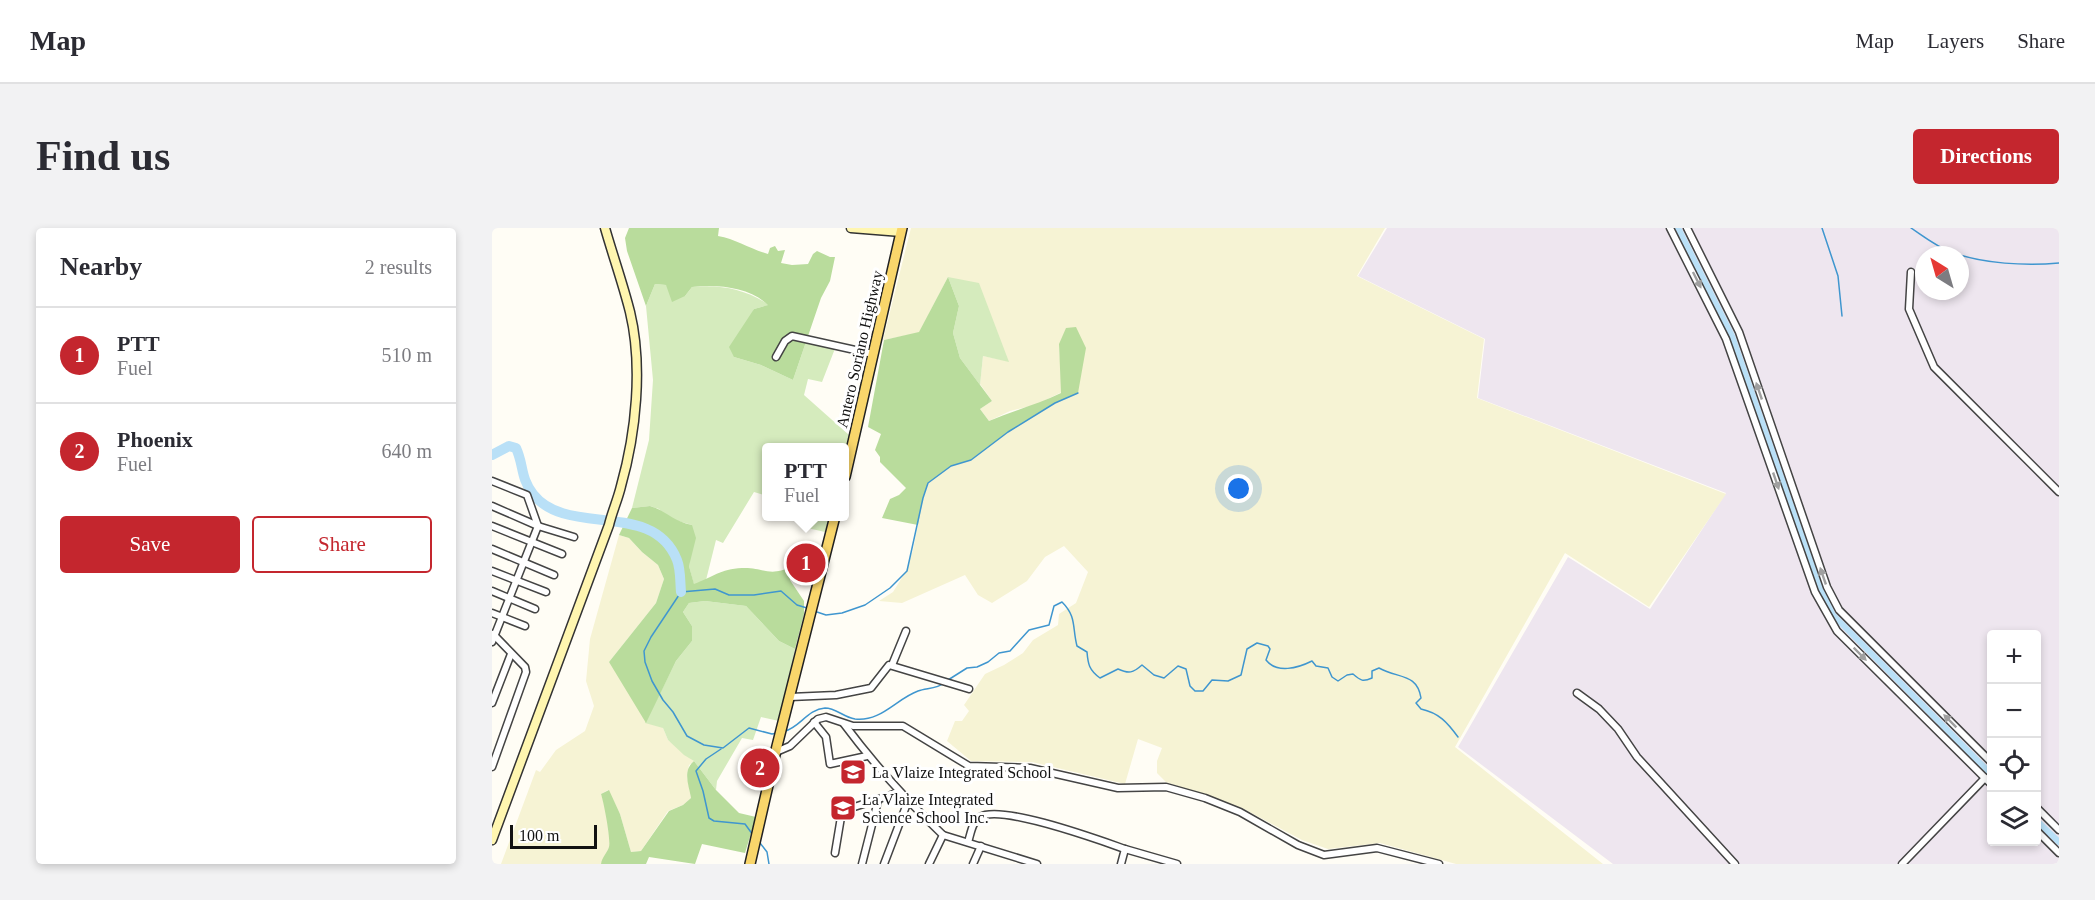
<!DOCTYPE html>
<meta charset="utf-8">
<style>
body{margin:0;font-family:Georgia,serif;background:#f2f2f3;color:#2b2b33}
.controls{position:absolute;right:18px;bottom:18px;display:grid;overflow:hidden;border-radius:6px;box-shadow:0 3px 9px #0003}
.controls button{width:54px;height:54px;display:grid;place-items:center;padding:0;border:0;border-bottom:2px solid #e1e1e2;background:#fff;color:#2b2b33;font:30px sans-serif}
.compass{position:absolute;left:1423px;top:18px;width:54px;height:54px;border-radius:50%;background:#fff;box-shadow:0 3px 9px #0003;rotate:323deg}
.scale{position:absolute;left:18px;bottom:15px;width:87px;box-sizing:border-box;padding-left:6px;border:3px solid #111;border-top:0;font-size:16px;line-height:21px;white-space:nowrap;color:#111;-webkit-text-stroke:4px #fff;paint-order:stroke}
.you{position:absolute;left:747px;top:261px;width:21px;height:21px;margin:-15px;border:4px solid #fff;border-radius:50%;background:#1a73e8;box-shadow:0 0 0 9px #1a73e833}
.badge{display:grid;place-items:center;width:39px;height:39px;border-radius:50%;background:#c4262e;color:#fff;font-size:20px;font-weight:700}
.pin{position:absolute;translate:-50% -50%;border:3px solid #fff;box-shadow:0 2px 6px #0006}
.popup{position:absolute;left:270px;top:215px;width:87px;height:78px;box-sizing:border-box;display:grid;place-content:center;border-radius:6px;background:#fff;filter:drop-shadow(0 2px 4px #0005);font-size:20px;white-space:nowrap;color:#7c7c81}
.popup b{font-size:22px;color:#2b2b33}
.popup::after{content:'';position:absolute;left:50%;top:100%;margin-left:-12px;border:12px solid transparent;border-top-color:#fff}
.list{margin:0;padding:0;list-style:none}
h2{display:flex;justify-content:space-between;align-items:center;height:78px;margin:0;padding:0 24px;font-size:26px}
h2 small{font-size:20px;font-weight:400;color:#7c7c81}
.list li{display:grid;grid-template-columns:39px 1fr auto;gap:18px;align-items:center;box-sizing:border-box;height:96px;padding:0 24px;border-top:2px solid #e1e1e2}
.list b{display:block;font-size:22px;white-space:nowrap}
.list p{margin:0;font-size:20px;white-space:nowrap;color:#7c7c81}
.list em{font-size:20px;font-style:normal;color:#7c7c81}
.actions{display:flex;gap:12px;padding:18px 24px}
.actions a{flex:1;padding:14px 0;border:2px solid #c4262e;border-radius:6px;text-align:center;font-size:21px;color:#c4262e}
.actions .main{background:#c4262e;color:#fff}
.icon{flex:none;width:33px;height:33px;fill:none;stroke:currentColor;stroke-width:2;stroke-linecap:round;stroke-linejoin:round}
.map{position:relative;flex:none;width:1567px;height:636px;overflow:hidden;border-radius:6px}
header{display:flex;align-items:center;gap:36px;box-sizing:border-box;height:84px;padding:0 30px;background:#fff;border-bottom:2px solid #e1e1e2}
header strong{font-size:28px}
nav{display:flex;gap:33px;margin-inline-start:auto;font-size:21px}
.intro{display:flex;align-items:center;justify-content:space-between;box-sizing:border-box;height:144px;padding:0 36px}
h1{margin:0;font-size:42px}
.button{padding:15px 27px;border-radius:6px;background:#c4262e;color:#fff;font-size:21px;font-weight:700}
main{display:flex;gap:36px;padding:0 36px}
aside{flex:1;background:#fff;border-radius:6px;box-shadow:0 3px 9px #0003}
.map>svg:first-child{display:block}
.industrial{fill:#eee6ef;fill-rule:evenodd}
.farmland{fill:#f6f3d4}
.green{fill:#d5ebbd}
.forest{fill:#b9dc9c}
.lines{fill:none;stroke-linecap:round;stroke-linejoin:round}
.stream{stroke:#3f96cf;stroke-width:1.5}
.canal{stroke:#b9e0f7;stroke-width:6}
.river{stroke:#b9e0f7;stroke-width:10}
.street-casing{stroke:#444;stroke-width:9}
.secondary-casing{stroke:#333;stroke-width:11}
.primary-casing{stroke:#222;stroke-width:12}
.street{stroke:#fff;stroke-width:6}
.secondary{stroke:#fff6b0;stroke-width:8}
.primary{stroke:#f9d66b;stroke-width:9}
.oneway{fill:#a0a0a0}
.labels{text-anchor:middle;stroke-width:6;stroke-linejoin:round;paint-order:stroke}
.street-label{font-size:16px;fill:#111;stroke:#fff}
.poi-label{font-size:16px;fill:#111;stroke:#fff;text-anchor:start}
</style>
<header>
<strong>Map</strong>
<nav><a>Map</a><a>Layers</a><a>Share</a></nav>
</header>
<div class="intro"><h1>Find us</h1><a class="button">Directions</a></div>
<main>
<aside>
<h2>Nearby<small>2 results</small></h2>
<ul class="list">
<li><span class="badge">1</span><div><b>PTT</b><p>Fuel</p></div><em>510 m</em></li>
<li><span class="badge">2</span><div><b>Phoenix</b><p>Fuel</p></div><em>640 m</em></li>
</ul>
<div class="actions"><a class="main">Save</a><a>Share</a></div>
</aside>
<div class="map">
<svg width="1567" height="636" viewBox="0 0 1567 636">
<rect width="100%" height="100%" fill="#fffdf5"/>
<!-- industrial -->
<path class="industrial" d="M895,0H1567V636H1121L966,519L1076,329L1158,381L1234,265L986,170L993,111L866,48ZM1432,27H1468V63H1432ZM1500,406H1544V614H1500Z"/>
<!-- farmland -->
<g class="farmland">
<polygon points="419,0 893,0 865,48 992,111 985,170 1234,266 1157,379 1073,325 963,519 1111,636 964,636 888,615 836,621 810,612 750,580 674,554 665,545 665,533 670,520 646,511 633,556 540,534 479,533 455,513 463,493 470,493 477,483 472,477 493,446 512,437 531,425 541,412 566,397 567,386 584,375 596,344 572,318 553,329 535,353 500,375 486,367 473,347 410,375 387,373 401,364 414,343 421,322 431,270 436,255 459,238 479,232 516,204 563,175 586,165 567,117 570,164 543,177 518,183 497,193 488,181 500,173 488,156 491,128 516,133 456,49 427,105 391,112"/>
<polygon points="127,307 137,310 150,324 166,337 172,351 164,375 117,434 171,500 176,512 202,533 197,537 195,547 199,570 191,577 176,583 149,623 139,624 128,586 116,562 109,566 115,583 118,618 109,636 9,636 44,542 48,544 64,522 93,503 102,478 94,453 98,411"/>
</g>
<!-- green -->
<g class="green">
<polygon points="456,49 487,55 517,134 491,128 488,157 468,130 461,105 467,78"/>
<path d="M163,56L174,57L193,68L200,59C228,56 254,61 277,77L262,81L242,129L269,137L301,152L315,111L344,118L330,154L316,151L312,167L357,207L353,222V220H275V268L262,264L231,315L224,312L214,352L202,357L197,338L200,297L179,291L167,281L158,278L140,280L157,212L161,152L154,78Z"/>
<polygon points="312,288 337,289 333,304 311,299"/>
<polygon points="213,373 254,378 287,413 303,421 287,493 269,489 261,512 250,510 225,553 224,562 202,533 192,527 176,512 171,500 153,495 184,433 200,413 200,398 191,384 197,375"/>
</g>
<!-- forest -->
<g class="forest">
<path d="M137,0H227L226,8C244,11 258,21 276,26L278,20L283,18L286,23L293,22L289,35L300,37L316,36L321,26L325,23L338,29H343L338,53L329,70L301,152L269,137L242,129L237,119L262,81L276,77C258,59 225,56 200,59L193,68L180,74L174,57L163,56L154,78L135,23L133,10Z"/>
<path d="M456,49L467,78L461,105L468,130L500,173L488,181L497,193C521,183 546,176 569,165L567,116L574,100L584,99L594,120L586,165L563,175L516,204L479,232L459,238L436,255L431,270L426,297L390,290L398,271L407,267L414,260L388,234V229L383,222L389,206L376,199L392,112L427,104Z"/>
<path d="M158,278C175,283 180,293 200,297L204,310L197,338L202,356C221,349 228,341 250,340C272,339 277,350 300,338L298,352L312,373V386L303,421L287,413L254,378L213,373L197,375L191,384L200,398V413L184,433L154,495L117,434L164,375L172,351L166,337L150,324L137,310L127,307L140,280Z"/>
<path d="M202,533L224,562L247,585L264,589L253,625L210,616L203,636L157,629L154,636H109C110,629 115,625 117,619C119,612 112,575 109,566L117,562L128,586L139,624L149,623L177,583L191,577L199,570C197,557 190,543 202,533Z"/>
</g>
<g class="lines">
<!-- stream -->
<g class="stream">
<polyline points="1330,0 1346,48 1350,88"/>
<path d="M1419,0C1431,8 1445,19 1459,24C1491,36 1534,38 1567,35"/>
<polyline points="322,383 334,387 350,385 373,377 398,360 415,343 431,270 436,255 459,238 479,232 516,204 563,175 586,165"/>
<path d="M456,452L475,440L485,439L496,434L507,425L518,423L537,402L557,397L562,378L570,374C585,389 580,399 585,418L595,424C596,436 597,442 608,450L626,441C637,446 641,445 650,437L662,447L672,450L686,438L694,441L698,458L703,463H711L720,452L736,453L749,447L755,421L765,415L776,418L778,421L774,432C785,446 806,440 820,433L824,438L836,440L840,449L846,453L855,447L861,446C869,453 871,454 880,450V443L887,440C907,451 925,445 929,470L924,475L929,481C947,485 955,494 966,509"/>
<path d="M293,503C307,500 316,481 333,480C344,480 351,489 363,491C389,494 404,471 426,463C434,460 445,461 452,455"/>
<polyline points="285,505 280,506 257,500 231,520 212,517 195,508 181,484 171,472 160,453 153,434 152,423 159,409 189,364 223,361 237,367 262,367 289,363 305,377 315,380"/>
<polyline points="229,521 214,531 204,543 211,563 217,590 222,593 253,596 261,607"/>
<polyline points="268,615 275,624 277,636"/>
</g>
<!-- canal -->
<g class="canal">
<polyline points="1186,0 1240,108 1328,361 1341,387 1500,547"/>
<polyline points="1544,592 1567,614"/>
</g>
<!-- river -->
<path class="river" d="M0,227L17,218L24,220C32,237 28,249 41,266C75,310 161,271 185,332C189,342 188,355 189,364"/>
<defs>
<g id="street">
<polyline points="1178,0 1234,111 1323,364 1345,403 1500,557"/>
<polyline points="1195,0 1247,104 1335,359 1347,382 1500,535"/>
<polyline points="1419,44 1417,81 1442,139 1567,264"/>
<polyline points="284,129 293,113 300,108 381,126"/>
<polyline points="0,253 35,267 46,298 0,414"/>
<polyline points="0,278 46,298 82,309"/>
<polyline points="0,298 70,326"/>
<polyline points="0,321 62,347"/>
<polyline points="0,343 54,364"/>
<polyline points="0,363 43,381"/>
<polyline points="0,385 33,398"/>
<polyline points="400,437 414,403"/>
<polyline points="1085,465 1107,481 1126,501 1145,529 1243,636"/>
<polyline points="298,469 344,467 379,460 397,437 477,461"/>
<polyline points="0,475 19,426"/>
<polyline points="322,494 334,509 338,536 375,528"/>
<path d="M352,496C382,536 415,573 451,607L437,636"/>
<polyline points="284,524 298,518 326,491 334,489 361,498 411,498 477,538 538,540 626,560 674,559 713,570 748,584 806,617 832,627 885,620 947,636"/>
<polyline points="0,539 34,444 33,439 1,406"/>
<polyline points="1544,579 1567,602"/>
<polyline points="1544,602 1567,625"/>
<polyline points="451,607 545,636"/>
<path d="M476,614C479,605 480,594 488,589C509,576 607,612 633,621L629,636"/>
<polyline points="633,621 685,636"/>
<polyline points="343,625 350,583 408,564"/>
<polyline points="370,636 386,573"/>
<polyline points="392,636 416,573"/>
<polyline points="481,636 489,618"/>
<polyline points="1410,636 1493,550"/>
</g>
<g id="secondary">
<polyline points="359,0 409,4"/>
<path d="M0,612L117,297C120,284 126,271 129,258C144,205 151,138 138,84C131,56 121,28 113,0"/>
</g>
<g id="primary">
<polyline points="353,249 410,0"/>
<polyline points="258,636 285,518 343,288"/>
</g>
</defs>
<!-- street casing -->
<use href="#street" class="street-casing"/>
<!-- secondary casing -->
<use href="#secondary" class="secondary-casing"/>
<!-- primary casing -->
<use href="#primary" class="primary-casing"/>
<!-- street -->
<use href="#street" class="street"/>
<!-- secondary -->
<use href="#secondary" class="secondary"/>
<!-- primary -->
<use href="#primary" class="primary"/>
</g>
<!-- one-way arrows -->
<defs><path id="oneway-solid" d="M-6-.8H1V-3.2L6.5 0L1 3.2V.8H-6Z" transform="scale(1.5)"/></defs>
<g class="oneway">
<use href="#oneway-solid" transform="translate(1205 52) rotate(63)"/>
<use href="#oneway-solid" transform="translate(1267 163) rotate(-109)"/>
<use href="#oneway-solid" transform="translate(1284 253) rotate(71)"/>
<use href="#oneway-solid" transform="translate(1331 348) rotate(-109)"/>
<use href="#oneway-solid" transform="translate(1368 426) rotate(45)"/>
<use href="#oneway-solid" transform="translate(1458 493) rotate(-135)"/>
</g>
<!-- icons -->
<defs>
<symbol id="school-square" viewBox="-11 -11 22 22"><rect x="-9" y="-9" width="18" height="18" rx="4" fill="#c4262e" stroke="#fff"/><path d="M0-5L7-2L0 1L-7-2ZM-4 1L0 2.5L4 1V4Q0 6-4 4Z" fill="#fff"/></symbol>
</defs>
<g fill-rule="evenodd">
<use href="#school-square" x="346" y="529" width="30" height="30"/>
<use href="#school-square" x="336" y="565" width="30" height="30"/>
</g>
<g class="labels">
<!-- street labels -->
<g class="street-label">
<text transform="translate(367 121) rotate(-77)" y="6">Antero Soriano Highway</text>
</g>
<!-- poi labels -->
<g class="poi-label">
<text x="380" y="550">La Vlaize Integrated School</text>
<text x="370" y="577">La Vlaize Integrated<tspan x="370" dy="18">Science School Inc.</tspan></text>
</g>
</g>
</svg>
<div class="controls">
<button>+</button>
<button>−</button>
<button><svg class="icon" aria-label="locate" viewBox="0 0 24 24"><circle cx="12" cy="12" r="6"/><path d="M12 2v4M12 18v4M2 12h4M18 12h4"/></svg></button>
<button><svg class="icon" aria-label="layers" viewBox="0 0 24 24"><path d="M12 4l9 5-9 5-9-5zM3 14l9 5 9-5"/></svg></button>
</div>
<svg class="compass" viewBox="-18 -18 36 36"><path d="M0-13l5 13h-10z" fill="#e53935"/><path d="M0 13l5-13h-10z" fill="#7c7c81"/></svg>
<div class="scale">100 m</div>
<div class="you"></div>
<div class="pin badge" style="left:314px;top:335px">1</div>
<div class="popup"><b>PTT</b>Fuel</div>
<div class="pin badge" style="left:268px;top:540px">2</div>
</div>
</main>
